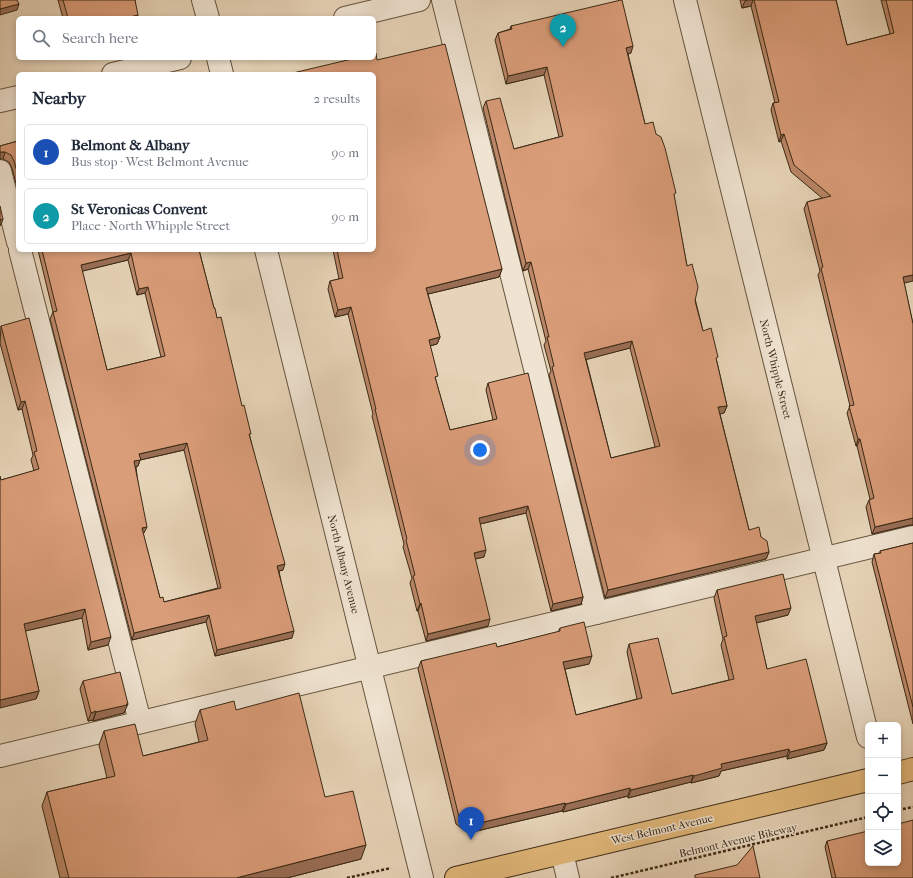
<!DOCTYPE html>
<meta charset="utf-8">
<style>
body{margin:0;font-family:"IM FELL French Canon",serif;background:#f6f6f7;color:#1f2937}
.controls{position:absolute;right:12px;bottom:12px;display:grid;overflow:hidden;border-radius:6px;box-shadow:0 2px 6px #0003}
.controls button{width:36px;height:36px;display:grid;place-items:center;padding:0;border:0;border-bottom:1px solid #e0e1e3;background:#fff;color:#1f2937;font:20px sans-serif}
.you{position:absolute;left:480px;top:450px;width:14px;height:14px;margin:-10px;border:3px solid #fff;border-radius:50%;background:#1a73e8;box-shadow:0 0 0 6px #1a73e833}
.badge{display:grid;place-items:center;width:26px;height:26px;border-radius:50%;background:#db2777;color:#fff;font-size:13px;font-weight:700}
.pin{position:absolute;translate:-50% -33px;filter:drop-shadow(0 1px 2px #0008)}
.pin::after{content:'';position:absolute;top:21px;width:14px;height:12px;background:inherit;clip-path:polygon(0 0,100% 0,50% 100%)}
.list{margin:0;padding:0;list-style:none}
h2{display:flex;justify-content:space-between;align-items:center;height:52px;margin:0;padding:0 16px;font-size:17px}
h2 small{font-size:13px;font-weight:400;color:#747a83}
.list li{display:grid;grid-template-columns:26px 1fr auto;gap:12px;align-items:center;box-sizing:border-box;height:56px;margin:0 8px 8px;padding:0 8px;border:1px solid #e0e1e3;border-radius:6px}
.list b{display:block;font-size:15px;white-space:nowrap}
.list p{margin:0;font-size:13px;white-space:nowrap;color:#747a83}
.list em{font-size:13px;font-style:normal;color:#747a83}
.icon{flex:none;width:22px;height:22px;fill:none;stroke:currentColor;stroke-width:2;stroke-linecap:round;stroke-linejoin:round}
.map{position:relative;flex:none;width:913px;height:878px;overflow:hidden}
.search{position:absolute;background:#fff;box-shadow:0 2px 6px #0003;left:16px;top:16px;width:360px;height:44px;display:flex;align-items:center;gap:10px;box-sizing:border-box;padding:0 14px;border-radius:6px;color:#747a83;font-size:15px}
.panel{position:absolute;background:#fff;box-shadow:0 2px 6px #0003;left:16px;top:72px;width:360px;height:180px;border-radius:6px}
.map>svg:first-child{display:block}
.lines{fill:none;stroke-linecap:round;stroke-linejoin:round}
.minor-casing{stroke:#65543e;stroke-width:24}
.major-casing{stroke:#3a2915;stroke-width:24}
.path{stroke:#3a2915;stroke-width:2.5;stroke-dasharray:3 2;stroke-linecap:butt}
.minor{stroke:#efe3d1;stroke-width:22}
.major{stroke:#e4ba7c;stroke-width:22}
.wall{fill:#bb8768;stroke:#3a2915;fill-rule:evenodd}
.shaded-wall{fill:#996e55;stroke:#3a2915}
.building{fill:#da9d79;stroke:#3a2915;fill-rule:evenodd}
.labels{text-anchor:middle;stroke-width:3;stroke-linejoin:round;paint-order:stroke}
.street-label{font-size:11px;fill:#3a2915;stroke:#efe3d1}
</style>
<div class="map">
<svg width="913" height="878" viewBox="0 0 913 878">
<rect width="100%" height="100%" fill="#e7d4b8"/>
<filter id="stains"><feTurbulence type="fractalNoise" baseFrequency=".005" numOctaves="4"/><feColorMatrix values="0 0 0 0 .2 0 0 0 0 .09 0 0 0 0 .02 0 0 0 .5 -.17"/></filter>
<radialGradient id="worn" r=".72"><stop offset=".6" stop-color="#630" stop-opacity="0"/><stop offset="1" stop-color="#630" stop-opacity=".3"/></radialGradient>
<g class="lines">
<defs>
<g id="minor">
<polyline points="203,0 208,18"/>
<polyline points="443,0 596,613"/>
<polyline points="685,0 868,737"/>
<polyline points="345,18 419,0"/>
<polyline points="218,58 222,74"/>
<polyline points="113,74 180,58"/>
<polyline points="0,101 18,97"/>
<polyline points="0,171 18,242"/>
<polyline points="20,250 140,722"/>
<polyline points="266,250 422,878"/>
<polyline points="0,756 913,537"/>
<polyline points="562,853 568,878"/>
</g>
<g id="major">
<polyline points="898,773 913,769"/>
<polyline points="456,878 868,780"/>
</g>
</defs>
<!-- minor casing -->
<use href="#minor" class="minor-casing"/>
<!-- major casing -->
<use href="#major" class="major-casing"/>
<!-- path -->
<g class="path">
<polyline points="898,810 913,807"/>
<polyline points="347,878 391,868"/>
<polyline points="611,878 868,817"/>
</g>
<!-- minor -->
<use href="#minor" class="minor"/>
<!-- major -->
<use href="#major" class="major"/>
</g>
<!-- wall -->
<g class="wall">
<polygon points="58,0 135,0 137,18 63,18"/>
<polygon points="740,0 836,0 847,45 890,34 881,0 913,0 904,283 913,324 913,525 910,525 872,534 866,507 869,500 870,499 857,446 856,446 847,413 850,406 818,275 820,271 804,209 807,202 822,198 791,172 781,141 779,142 771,110 773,103 775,103 751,6 742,8"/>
<path d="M511,26L631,53L628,54L645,124L656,134L674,197L687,266L703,331L717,362L727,406L724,413L720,414L749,530L761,537L769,552L766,559L605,598L549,375L551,371L544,345L546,341L528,269L523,271L483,108L486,101L514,149L559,137L544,75L506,84L495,40L498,33L510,29ZM630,348L655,447L611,458L586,359Z"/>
<polygon points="377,60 502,269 499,277 428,294 440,337 437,344 430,346 436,381 450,430 493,420 486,390 488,383 583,597 581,604 551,611 526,513 480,524 484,557 475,559 488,626 426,641 418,611 417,611 410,583 412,578 403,547 404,544 372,416 373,414 348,314 335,317 328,289 330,281 339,279 333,250 374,250 374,74 293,74 293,73"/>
<polygon points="18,141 18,191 12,168 9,162 3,159 0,146"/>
<path d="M38,250H199L214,308L217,318L250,437L283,570L279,571L292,638L215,656L206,622L132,640L50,319L53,312ZM128,260L137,295L145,293L161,357L107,370L82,271ZM184,450L218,588L164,602L160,598L143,534L144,533L136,467L138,466L140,460Z"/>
<polygon points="1,326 108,645 88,650 82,618 25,631 39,691 36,699 1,480 34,471 31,460 33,455 22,409 18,410 0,343"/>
<polygon points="913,543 913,724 872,562 874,554 880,553 880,551"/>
<polygon points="717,590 788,615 756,623 767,669 827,743 824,750 787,759 787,756 721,771 719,776 691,783 691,782 628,798 628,796 563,812 562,811 468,833 456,824 418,669 421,661 497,647 558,632 560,628 589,664 565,669 576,715 637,699 627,652 629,644 672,694 729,680 721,645 723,639 714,598"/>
<polygon points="83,681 125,712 124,713 93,721 93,720 88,721 80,689"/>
<polygon points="200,710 236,710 325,797 361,859 287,878 60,878 42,806 47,792 107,778 99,745 104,731 143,756 199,742 195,724"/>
<polygon points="827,841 913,878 832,878 825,847"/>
</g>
<!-- shaded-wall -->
<g class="shaded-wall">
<polygon points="748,0 753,0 751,6 742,8 745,1"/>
<polygon points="19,4 17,10 0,15 0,9"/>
<polygon points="138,15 137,18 126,18"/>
<polygon points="633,46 631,53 623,55 626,48"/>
<polygon points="547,67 544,75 506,84 508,76"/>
<polygon points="784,134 781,141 779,142 781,135"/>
<polygon points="0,152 5,152 3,159 0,159"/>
<polygon points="3,219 1,225 0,226 0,220"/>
<polygon points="131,253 128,260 79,272 81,265"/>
<polygon points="531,262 528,269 523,271 526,263"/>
<polygon points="502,269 499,277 424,295 426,288"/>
<polygon points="913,275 913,281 901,284 903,277"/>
<polygon points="148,287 145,293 137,295 139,289"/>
<polygon points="351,307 348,314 335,317 338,310"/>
<polygon points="440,337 437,344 426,347 429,340"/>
<polygon points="632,341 630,348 581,361 584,353"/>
<polygon points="25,401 22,409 18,410 21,402"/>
<polygon points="727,406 724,413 716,415 718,407"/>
<polygon points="858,439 860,439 857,446 856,446"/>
<polygon points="187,443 184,450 140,460 138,466 132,468 134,461 139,454"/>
<polygon points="528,506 526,513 476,525 479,518"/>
<polygon points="913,518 913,525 910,525 872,534 875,527"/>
<polygon points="147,527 144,533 139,534 142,528"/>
<polygon points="486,550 484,557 471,560 474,553"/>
<polygon points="769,552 766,559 605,598 608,590"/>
<polygon points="285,564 283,570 275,572 277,566"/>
<polygon points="583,597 581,604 551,611 553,604"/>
<polygon points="421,603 418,611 417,611 420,604"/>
<polygon points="791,608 788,615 752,624 755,616"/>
<polygon points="85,609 82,618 21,632 24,624"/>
<polygon points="209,615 206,622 132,640 134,633"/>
<polygon points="490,619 488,626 426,641 428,634"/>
<polygon points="294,631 292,638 215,656 217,650"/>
<polygon points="111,637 108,645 88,650 91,642"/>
<polygon points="592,656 589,664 561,670 563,662"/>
<polygon points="39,691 36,699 0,708 0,700"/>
<polygon points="128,704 124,713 93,721 96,712"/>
<polygon points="96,711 93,720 88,721 91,713"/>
<polygon points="827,743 824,750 787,759 790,752"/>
<polygon points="789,749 787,756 721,771 719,776 691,783 694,776 721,764"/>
<polygon points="693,775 691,782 628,798 631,790"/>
<polygon points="630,788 628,796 563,812 566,804"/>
<polygon points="565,803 562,811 468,833 471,825"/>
<polygon points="366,845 361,859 287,878 236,878"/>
</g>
<!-- building -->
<g class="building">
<polygon points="0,0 17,0 19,4 0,9"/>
<polygon points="63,0 135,0 138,15 126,18 68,18"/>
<path d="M621,0H622L633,46L626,48L645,124L653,122L656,134L661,137L665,148L676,193L674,194L687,266L692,264L698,287L695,301L703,331L711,328L718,357L716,358L727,406L718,407L749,530L759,527L761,537L767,541L769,552L608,590L552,367L554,366L547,337H549L531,262L526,263L486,101L500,98L514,149L563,136L547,67L508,76L498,33L512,29L511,26ZM632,341L660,446L611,458L584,353Z"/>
<polygon points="754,0 836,0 847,45 894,33 886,0 913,0 913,275 903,277 913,324 913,518 875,527 869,500 874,498 860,439 858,439 849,406 854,405 821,268 823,267 807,202 831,196 794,165 784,134 781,135 773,103 779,102"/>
<polygon points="445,44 502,269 426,288 440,337 429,340 438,376 435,377 450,430 497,419 488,383 528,373 583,597 553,604 528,506 479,518 486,550 474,553 490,619 428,634 421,603 420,604 413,576 415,575 406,540 407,539 375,409 376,409 351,307 338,310 330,281 343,278 337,250 374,250 374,74 293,74 293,73 356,58 374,58 374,54 376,53 377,60"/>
<polygon points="18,141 18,175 14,161 11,155 5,152 0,152 0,146"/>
<polygon points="0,206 3,219 0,220"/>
<path d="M42,250H199L214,308H215L217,318L221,317L242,406L244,405L251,434H249L285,564L277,566L294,631L217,650L209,615L134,633L53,312L57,311ZM131,253L139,289L148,287L165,356L107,370L81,265ZM187,443L221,588L164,602L163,597L160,598L142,528L147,527L134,461L141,460L139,454Z"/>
<polygon points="29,318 111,637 91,642 85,609 24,624 39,691 0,700 0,476 1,480 39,469 34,452 37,451 25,401 21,402 1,326"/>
<polygon points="913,543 913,707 874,554 881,553 880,551"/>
<polygon points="783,574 791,608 755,616 767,669 806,659 827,743 790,752 789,749 721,764 722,768 694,776 693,775 631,790 630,788 566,804 565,803 471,825 459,817 421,661 496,643 497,647 560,631 560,628 584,622 592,656 563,662 576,715 642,698 629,644 658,638 672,694 734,679 724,637 727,636 717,590"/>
<polygon points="120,672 128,704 126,704 127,705 96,712 96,711 91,713 83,681"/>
<polygon points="299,693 325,797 353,791 366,845 236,878 69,878 47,792 115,776 104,731 135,724 143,756 208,740 200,710 234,701 236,710"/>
<polygon points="913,820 913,878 836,878 827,841 868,831 868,863 898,863 898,824"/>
<polygon points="753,846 760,878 695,878 695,875 737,865"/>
</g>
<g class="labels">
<!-- street labels -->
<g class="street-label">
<text transform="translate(776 369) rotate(76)" y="4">North Whipple Street</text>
<text transform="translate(344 564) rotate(76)" y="4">North Albany Avenue</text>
<text transform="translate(662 829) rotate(-13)" y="4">West Belmont Avenue</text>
<text transform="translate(738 840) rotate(-13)" y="4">Belmont Avenue Bikeway</text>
</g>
</g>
<rect width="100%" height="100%" filter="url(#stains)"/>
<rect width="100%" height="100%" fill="url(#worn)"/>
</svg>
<div class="controls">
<button>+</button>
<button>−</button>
<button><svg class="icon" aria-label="locate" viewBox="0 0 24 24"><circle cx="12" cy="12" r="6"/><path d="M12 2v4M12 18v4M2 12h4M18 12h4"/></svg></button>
<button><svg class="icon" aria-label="layers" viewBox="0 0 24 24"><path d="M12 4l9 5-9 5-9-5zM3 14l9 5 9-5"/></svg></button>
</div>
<div class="you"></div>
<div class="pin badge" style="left:471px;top:840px;background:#1a4fb4">1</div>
<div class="pin badge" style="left:563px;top:47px;background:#0f9aa8">2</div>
<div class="search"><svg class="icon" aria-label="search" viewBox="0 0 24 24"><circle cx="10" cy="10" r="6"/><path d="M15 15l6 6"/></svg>Search here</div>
<section class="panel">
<h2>Nearby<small>2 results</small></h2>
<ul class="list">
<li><span class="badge" style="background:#1a4fb4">1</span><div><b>Belmont &amp; Albany</b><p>Bus stop · West Belmont Avenue</p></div><em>90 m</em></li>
<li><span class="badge" style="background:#0f9aa8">2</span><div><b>St Veronicas Convent</b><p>Place · North Whipple Street</p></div><em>90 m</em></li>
</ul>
</section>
</div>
